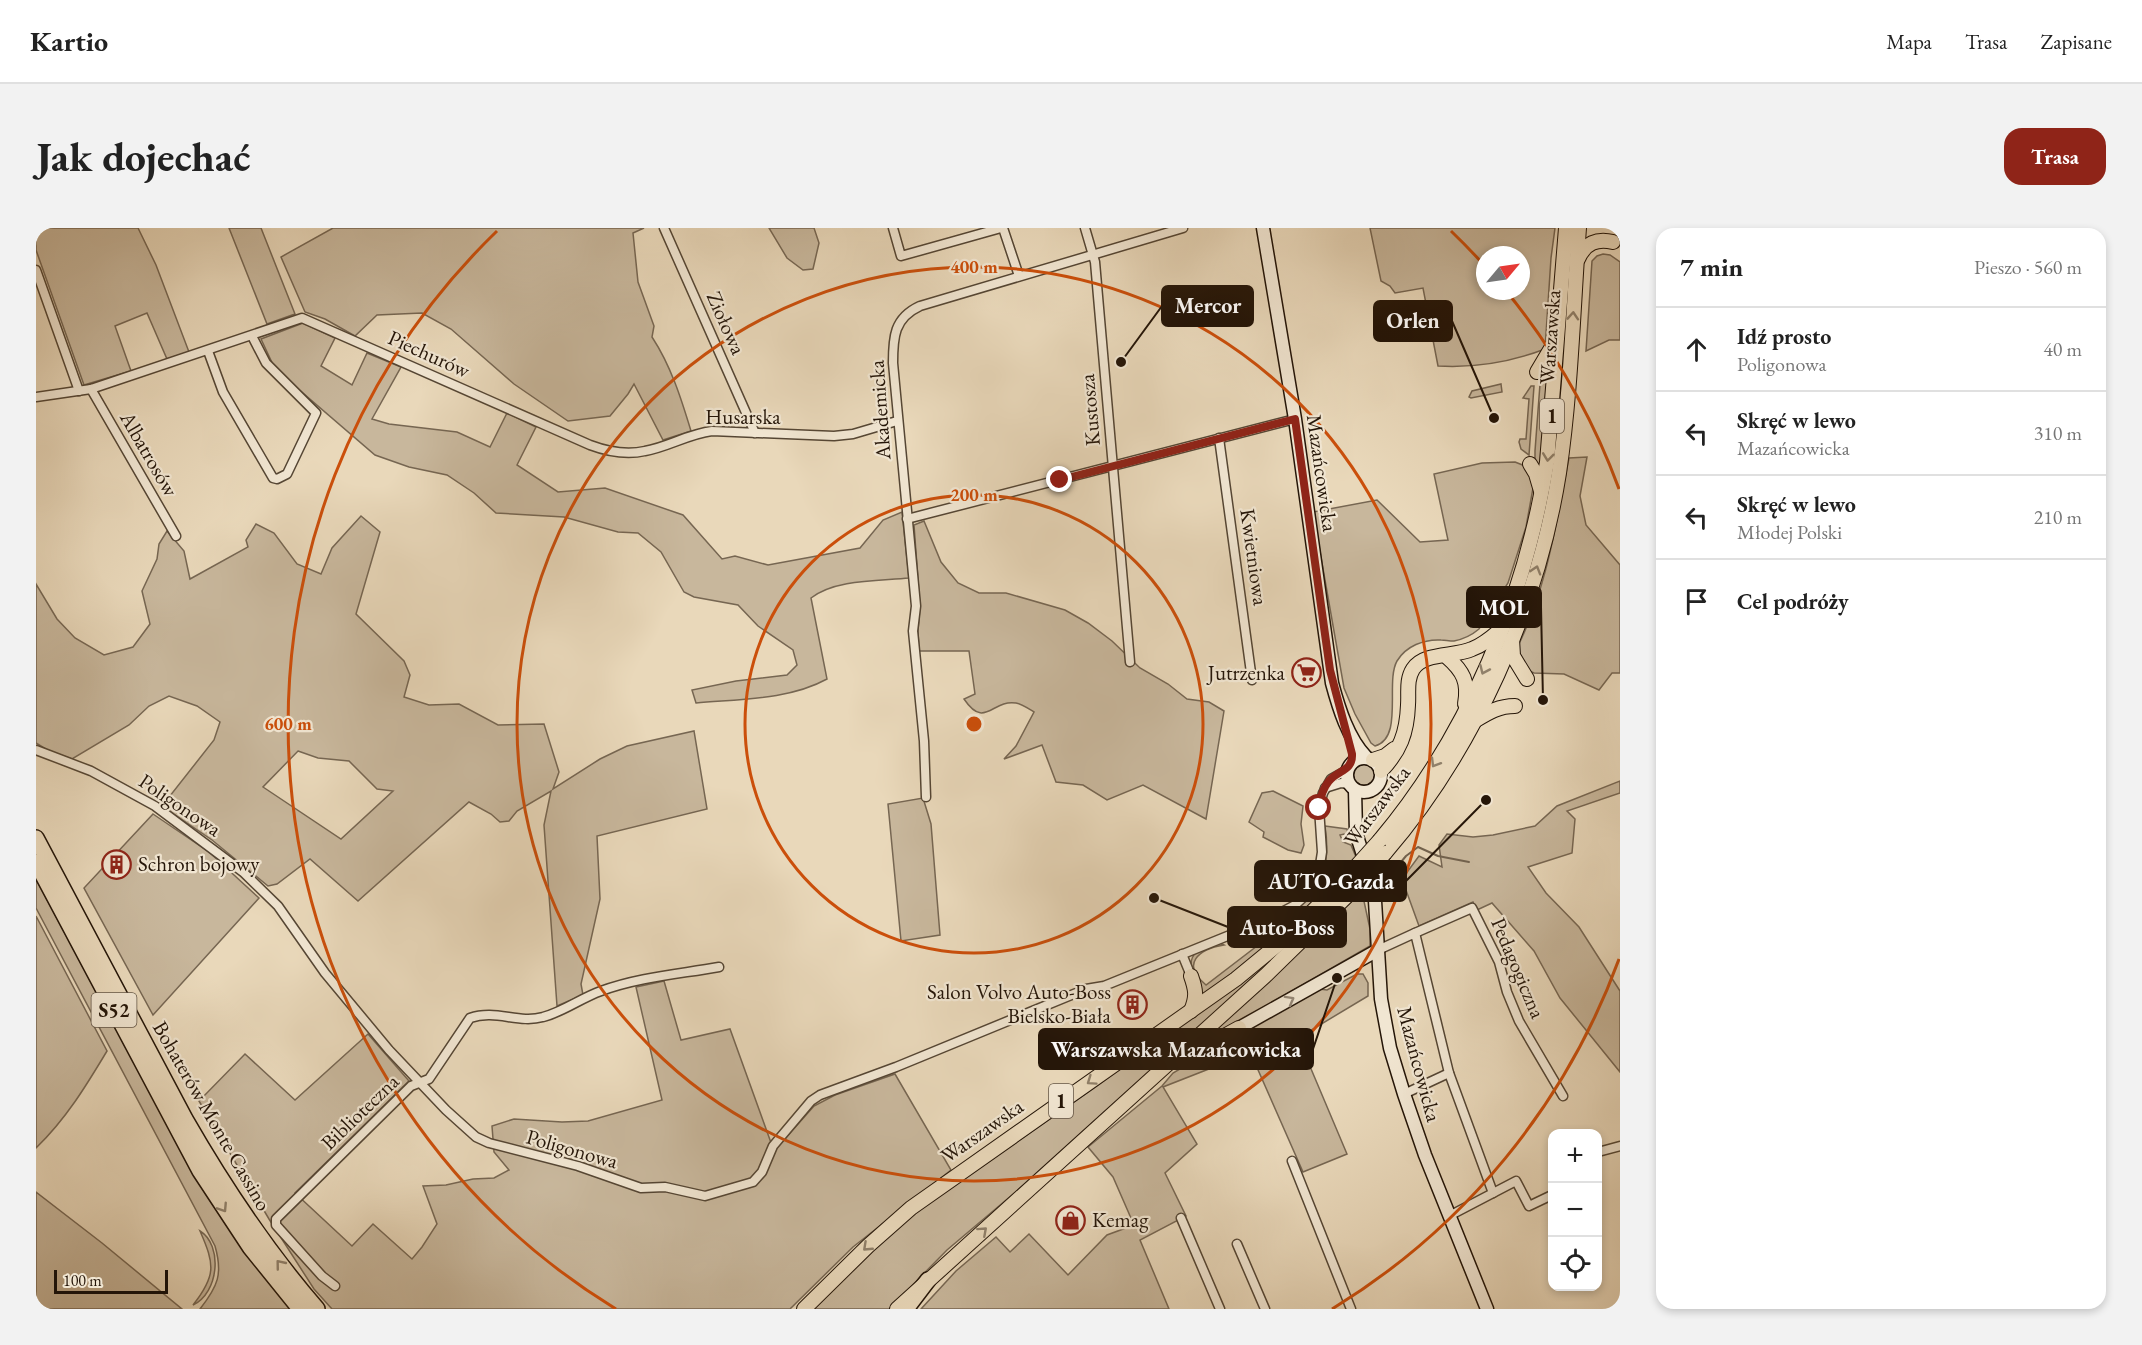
<!DOCTYPE html>
<html lang="pl">
<meta charset="utf-8">
<style>
body{margin:0;font-family:"EB Garamond",serif;background:#f2f2f2;color:#222}
.controls{position:absolute;right:18px;bottom:18px;display:grid;overflow:hidden;border-radius:12px;box-shadow:0 3px 9px #0003}
.controls button{width:54px;height:54px;display:grid;place-items:center;padding:0;border:0;border-bottom:2px solid #e0e0e0;background:#fff;color:#222;font:30px sans-serif}
.compass{position:absolute;left:1440px;top:18px;width:54px;height:54px;border-radius:50%;background:#fff;box-shadow:0 3px 9px #0003;rotate:61deg}
.scale{position:absolute;left:18px;bottom:15px;width:114px;box-sizing:border-box;padding-left:6px;border:3px solid #241508;border-top:0;font-size:16px;line-height:21px;white-space:nowrap;color:#241508;-webkit-text-stroke:4px #f1e6d2;paint-order:stroke}
.stop{position:absolute;width:18px;height:18px;margin:-14px;border:4px solid #8f2418;border-radius:50%;background:#fff}
.stop.end{background:#8f2418;border-color:#fff;box-shadow:0 2px 6px #0008}
.list{margin:0;padding:0;list-style:none}
h2{display:flex;justify-content:space-between;align-items:center;height:78px;margin:0;padding:0 24px;font-size:26px}
h2 small{font-size:20px;font-weight:400;color:#767676}
.list li{display:grid;grid-template-columns:39px 1fr auto;gap:18px;align-items:center;box-sizing:border-box;height:84px;padding:0 24px;border-top:2px solid #e0e0e0}
.list b{display:block;font-size:22px;white-space:nowrap}
.list p{margin:0;font-size:20px;white-space:nowrap;color:#767676}
.list em{font-size:20px;font-style:normal;color:#767676}
.icon{flex:none;width:33px;height:33px;fill:none;stroke:currentColor;stroke-width:2;stroke-linecap:round;stroke-linejoin:round}
.map{position:relative;flex:none;width:1584px;height:1081px;overflow:hidden;border-radius:18px}
header{display:flex;align-items:center;gap:36px;box-sizing:border-box;height:84px;padding:0 30px;background:#fff;border-bottom:2px solid #e0e0e0}
header strong{font-size:28px}
nav{display:flex;gap:33px;margin-inline-start:auto;font-size:21px}
.intro{display:flex;align-items:center;justify-content:space-between;box-sizing:border-box;height:144px;padding:0 36px}
h1{margin:0;font-size:42px}
.button{padding:15px 27px;border-radius:18px;background:#8f2418;color:#fff;font-size:21px;font-weight:700}
main{display:flex;gap:36px;padding:0 36px}
aside{flex:1;background:#fff;border-radius:18px;box-shadow:0 3px 9px #0003}
.map>svg:first-child{display:block}
.green{fill:#c8b79c;stroke:#766652;stroke-width:1.5;fill-rule:evenodd}
.lines{fill:none;stroke-linecap:round;stroke-linejoin:round}
.stream{stroke:#72624e;stroke-width:2}
.street-casing{stroke:#554634;stroke-width:11}
.secondary-casing{stroke:#241508;stroke-width:15}
.primary-casing{stroke:#241508;stroke-width:16}
.highway-casing{stroke:#241508;stroke-width:18}
.street{stroke:#f1e6d2;stroke-width:8}
.secondary{stroke:#f1e6d2;stroke-width:12}
.primary{stroke:#e9d8ba;stroke-width:14}
.highway{stroke:#e9d8ba;stroke-width:15}
.primary-bridge-casing{stroke:#241508;stroke-width:16;stroke-linecap:butt}
.primary-bridge{stroke:#e9d8ba;stroke-width:14}
.oneway{stroke:#90806a}
.oneway2{stroke:#958877}
.route{stroke:#8f2418;stroke-width:8}
.ring{fill:none;stroke:#cb4f0b;stroke-width:3}
.labels{text-anchor:middle;stroke-width:4.5;stroke-linejoin:round;paint-order:stroke}
.shield{fill:#f1e6d2;stroke:#625445;stroke-width:1.5}
.shield-label{font-size:20px;font-weight:bold;fill:#241508}
.street-label{font-size:21px;fill:#241508;stroke:#f1e6d2}
.poi-label{font-size:21px;fill:#241508;stroke:#f1e6d2;text-anchor:end}
.centre{fill:#cb4f0b;stroke:#f1e6d2;stroke-width:3}
.ring-label{font-size:18px;text-anchor:middle;font-weight:bold;fill:#cb4f0b;stroke:#f1e6d2;stroke-width:4.5;stroke-linejoin:round;paint-order:stroke}
.leader{fill:none;stroke:#241508;stroke-width:2}
.callout-dot{fill:#241508;stroke:#f1e6d2;stroke-width:2}
.callout{fill:#241508;stroke:#241508;stroke-width:2}
.callout-label{font-size:22px;text-anchor:middle;font-weight:bold;fill:#fff}
</style>
<header>
<strong>Kartio</strong>
<nav><a>Mapa</a><a>Trasa</a><a>Zapisane</a></nav>
</header>
<div class="intro"><h1>Jak dojechać</h1><a class="button">Trasa</a></div>
<main>
<div class="map">
<svg width="1584" height="1081" viewBox="0 0 1584 1081">
<rect width="100%" height="100%" fill="#e9d8ba"/>
<filter id="stains"><feTurbulence type="fractalNoise" baseFrequency=".00333" numOctaves="4"/><feColorMatrix values="0 0 0 0 .2 0 0 0 0 .09 0 0 0 0 .02 0 0 0 .5 -.17"/></filter>
<radialGradient id="worn" r=".72"><stop offset=".6" stop-color="#630" stop-opacity="0"/><stop offset="1" stop-color="#630" stop-opacity=".3"/></radialGradient>
<!-- green -->
<g class="green">
<polygon points="0,0 102,0 120,37 153,124 131,131 111,85 79,98 95,143 48,157 0,22"/>
<polygon points="193,0 225,0 259,86 231,96"/>
<path d="M297,0H608L597,5L602,54L618,98L616,109C635,138 645,170 655,203L627,212L598,156L592,166L574,188L532,193L478,156L415,101L386,85L341,87L319,108L289,91L269,84L245,29Z"/>
<polygon points="733,0 778,0 783,15 777,41 767,42 751,30"/>
<path d="M1334,0H1519L1515,30L1509,121C1475,134 1437,140 1402,138L1387,60L1359,65L1354,58L1345,53ZM1449,27H1485V63H1449Z"/>
<polygon points="1567,26 1574,27 1584,34 1584,112 1573,112 1550,123 1556,33 1561,28"/>
<path d="M267,95L299,110L285,138L316,157L331,125L365,139L336,191L353,196L421,204L454,219L471,185L500,199L481,237L522,264L569,260L647,287L686,331L699,328L732,337L824,320L847,292L866,284L873,350C843,353 799,351 775,370L791,451C753,472 703,471 660,475L656,462L700,453L751,447L761,437L757,422L722,398L702,377L658,369L648,364L625,324L602,305L582,304L528,289L460,285L438,265L411,247L373,239L339,227L239,141L225,111Z"/>
<polygon points="1514,130 1505,248 1499,234 1499,223 1504,156 1506,147"/>
<polygon points="1465,156 1466,164 1435,170 1433,169 1436,163"/>
<polygon points="1495,158 1498,158 1493,227 1485,221 1483,214 1484,211 1490,211 1493,171 1487,170"/>
<path d="M1551,229L1544,268L1550,297L1584,337V445H1576L1563,462L1528,446L1498,445L1487,440L1480,422C1511,361 1520,295 1533,230Z"/>
<path d="M1479,234L1489,238L1499,249L1490,299L1472,355L1443,401C1436,407 1428,411 1418,413C1413,413 1409,412 1405,412C1388,411 1370,418 1361,433C1349,454 1368,510 1339,518L1335,515L1319,486L1308,460L1277,284L1341,272L1384,314L1412,312L1398,246L1446,235Z"/>
<path d="M325,288L344,304L320,386L368,433L374,447L368,469L393,477L423,476L462,497L508,496L523,544L517,561L564,531L591,518L658,503L671,581L561,608L564,671L545,756L547,767L521,778L508,597L515,563L481,583L473,593L464,594L455,586L433,574L322,673L274,631L241,656L232,658L176,612L126,578L178,512L184,494L161,478L133,468L113,478L93,497L36,531L13,523L0,515V356L21,391L39,410L68,427L97,419L114,396L106,363L121,331L123,316L131,303L148,323L154,351L212,319L210,312L220,296L238,305L261,336L285,346L296,320ZM262,523L282,530L313,533L341,561L357,563L305,611L227,559Z"/>
<path d="M888,293L905,334L922,355L943,365H970L1029,382L1052,395L1076,413L1104,440L1132,456L1151,471L1173,474L1188,483L1170,591L1107,557L1071,572L1047,557L1020,554L1006,517L968,531L980,518L998,484C993,481 986,476 980,475C956,471 949,502 928,471L939,466L933,423H883L882,403L884,379L878,297Z"/>
<circle cx="1328" cy="546" r="11"/>
<polygon points="1584,553 1584,565 1531,583 1539,591 1536,625 1492,639 1510,665 1543,699 1584,763 1584,844 1524,770 1498,723 1456,675 1441,682 1437,674 1383,698 1366,651 1383,628 1406,639 1403,617 1411,606 1437,609 1457,607 1499,598 1521,578"/>
<polygon points="1237,563 1267,578 1265,596 1268,617 1265,625 1252,622 1227,609 1228,604 1213,594 1226,565"/>
<polygon points="887,570 895,596 904,707 865,713 852,576"/>
<polygon points="117,586 173,624 223,670 117,787 48,660"/>
<path d="M1289,598L1311,601L1314,613L1308,606L1304,607L1307,614L1315,617L1320,629L1309,639L1308,645L1243,710L1165,770C1161,758 1147,734 1161,724C1168,720 1177,718 1184,715L1188,717C1163,721 1144,736 1170,757L1234,708L1233,703L1228,702L1194,716V711C1252,687 1301,674 1289,598Z"/>
<path d="M0,651L158,947C187,994 218,1039 255,1081H164C182,1058 187,1046 179,1018L0,680Z"/>
<polygon points="1326,664 1334,701 1334,718 1162,817"/>
<path d="M0,688L71,823C50,858 30,891 0,920Z"/>
<polygon points="1273,701 1002,945 911,1022 853,1081 775,1081 792,1063 873,989 1061,858 1205,752"/>
<polygon points="1321,746 1327,746 1332,755 1332,768 1262,810 1311,926 1267,944 1219,835 1215,810 1211,802 1283,761 1291,762"/>
<polygon points="628,753 645,812 694,801 738,923 778,878 799,867 859,846 915,942 817,1019 754,1081 296,1081 278,1061 233,991 163,873 209,826 259,872 332,806 373,853 259,965 316,1018 337,996 376,1031 386,1019 401,996 387,958 410,957 437,951 458,950 473,942 458,924 456,898 478,891 526,894 552,893 626,872 600,759"/>
<polygon points="1201,807 1206,828 1127,859 1161,916 1129,945 1150,988 1104,1012 1133,1081 885,1081 920,1043 960,1009 974,1024 993,1006 1032,1047 1071,1007 1098,997 1077,949 1052,919 1126,858 1137,845"/>
<polygon points="0,964 66,1015 146,1081 0,1081"/>
<path d="M164,1003C187,1017 183,1065 157,1077C180,1048 179,1037 164,1003Z"/>
</g>
<g class="lines">
<!-- stream -->
<polyline class="stream" points="1346,657 1370,628 1382,619 1402,628 1433,634"/>
<defs>
<g id="street">
<polyline points="628,0 719,205"/>
<polyline points="857,0 865,28 965,0"/>
<polyline points="967,0 983,48"/>
<polyline points="1049,0 1059,34 1094,434"/>
<polyline points="0,42 43,163"/>
<polyline points="172,123 187,164 237,250 241,251 251,246 280,185 230,135 216,108"/>
<polyline points="55,161 140,308"/>
<path d="M0,169L55,161L266,90L554,217C570,223 591,227 609,223C632,219 652,206 676,203L798,208L817,206L861,193"/>
<polyline points="1183,210 1216,452"/>
<polyline points="871,291 1259,191"/>
<polyline points="0,522 55,543 119,578 207,644 242,678 289,745 353,822 410,882 440,909 453,915 542,938 605,960 629,959 669,968 717,954 726,944 737,918 775,873 784,867 860,839 1050,761 1068,758 1231,692 1259,677 1270,667 1283,643 1286,624 1283,580 1287,565 1295,551 1311,542"/>
<polyline points="1289,560 1305,555 1313,556"/>
<path d="M890,569L888,513L877,403L880,378L857,135C857,109 858,90 884,78L1147,0"/>
<polyline points="1379,705 1436,680 1463,734 1471,764 1483,793 1527,868"/>
<polyline points="1342,722 1379,705 1413,845 1457,965"/>
<polyline points="1146,726 1155,748"/>
<polyline points="1368,866 1413,845"/>
<polyline points="1562,924 1584,918"/>
<polyline points="1256,933 1315,1081"/>
<polyline points="1413,988 1480,953 1493,978 1516,967"/>
<polyline points="1145,990 1184,1081"/>
<polyline points="1201,1016 1229,1081"/>
<path d="M299,1058L286,1048L240,997V991L375,858L393,851L434,790C460,781 482,796 507,789C527,784 545,770 565,763C603,749 644,746 683,739"/>
</g>
<g id="secondary">
<path d="M1227,0L1259,191L1296,455C1303,481 1312,510 1330,529"/>
<circle cx="1328" cy="547" r="17"/>
<polyline points="1319,562 1320,605 1333,646 1339,673 1345,771 1354,820 1368,866 1389,927 1451,1081"/>
<polyline points="1203,800 1342,722"/>
</g>
<g id="primary">
<path d="M1542,31C1549,15 1561,10 1577,14"/>
<polyline points="1501,144 1520,112"/>
<polyline points="1494,236 1500,246 1505,263"/>
<polyline points="1476,411 1477,428 1491,451"/>
<path d="M1411,429C1427,443 1433,454 1429,476"/>
<path d="M1440,492C1453,484 1463,478 1479,478"/>
<polyline points="1337,532 1349,528 1358,521"/>
<path d="M1345,543C1364,523 1371,505 1372,477C1373,465 1370,452 1377,441C1388,424 1418,429 1436,421C1447,417 1455,410 1463,403"/>
<path d="M1344,612C1433,506 1489,370 1511,234L1530,0"/>
<path d="M1349,625C1438,522 1502,379 1523,245C1535,164 1537,81 1543,0"/>
<path d="M1155,783C1161,769 1160,762 1155,748"/>
<polyline points="1145,832 1203,800"/>
<polyline points="768,1081 832,1018 875,980 1200,751 1251,709 1309,651"/>
<polyline points="861,1081 1229,748 1315,664"/>
</g>
<g id="highway">
<path d="M0,610L149,891C188,959 230,1022 281,1081"/>
<polyline points="0,634 164,943 214,1019 264,1081"/>
<polyline points="870,1081 892,1052"/>
</g>
</defs>
<!-- street casing -->
<use href="#street" class="street-casing"/>
<!-- secondary casing -->
<use href="#secondary" class="secondary-casing"/>
<!-- primary casing -->
<use href="#primary" class="primary-casing"/>
<!-- highway casing -->
<use href="#highway" class="highway-casing"/>
<!-- street -->
<use href="#street" class="street"/>
<!-- secondary -->
<use href="#secondary" class="secondary"/>
<!-- primary -->
<use href="#primary" class="primary"/>
<!-- highway -->
<use href="#highway" class="highway"/>
<defs>
<g id="primary-bridge">
<polyline points="1309,651 1344,612"/>
<polyline points="1315,664 1349,625"/>
</g>
</defs>
<!-- primary-bridge casing -->
<use href="#primary-bridge" class="primary-bridge-casing"/>
<!-- primary-bridge -->
<use href="#primary-bridge" class="primary-bridge"/>
</g>
<!-- one-way arrows -->
<defs><path id="oneway-chevron" d="M-2-3.5L2.5 0L-2 3.5" fill="none" stroke-width="1.6" stroke-linecap="round" stroke-linejoin="round" transform="scale(1.5)"/></defs>
<g class="oneway">
<use href="#oneway-chevron" transform="translate(1537 88) rotate(-86)"/>
<use href="#oneway-chevron" transform="translate(1512 229) rotate(97)"/>
<use href="#oneway-chevron" transform="translate(1500 342) rotate(-73)"/>
<use href="#oneway-chevron" transform="translate(1448 442) rotate(114)"/>
<use href="#oneway-chevron" transform="translate(1399 535) rotate(121)"/>
<use href="#oneway-chevron" transform="translate(1055 853) rotate(145)"/>
<use href="#oneway-chevron" transform="translate(187 980) rotate(57)"/>
<use href="#oneway-chevron" transform="translate(947 1003) rotate(-42)"/>
<use href="#oneway-chevron" transform="translate(831 1019) rotate(137)"/>
<use href="#oneway-chevron" transform="translate(244 1036) rotate(-129)"/>
</g>
<use class="oneway2" href="#oneway-chevron" transform="translate(1254 772) rotate(-29)"/>
<g class="lines">
<!-- route -->
<path class="route" d="M1024,252L1259,191L1294,442L1316,526C1317,543 1302,542 1293,553C1287,560 1284,571 1283,580"/>
</g>
<!-- distance rings -->
<g class="ring">
<circle cx="938" cy="496" r="229"/>
<circle cx="938" cy="496" r="457"/>
<path d="M1583 731A686 686 0 0 1 1296 1081M580 1081A686 686 0 0 1 461 3M1415 3A686 686 0 0 1 1448 37M1471 64A686 686 0 0 1 1583 261"/>
</g>
<!-- icons -->
<defs>
<symbol id="supermarket-ring" viewBox="-11 -11 22 22"><circle r="9.5" fill="#f1e6d2" stroke="#8f2418" stroke-width="1.5"/><path d="M-6-5.5h2.5l.6 2H6L4.5 2H-2.5L-4.4-4H-6ZM-1.5 3.2a1.3 1.3 0 1 0 .1 0ZM3 3.2a1.3 1.3 0 1 0 .1 0Z" fill="#8f2418"/></symbol>
<symbol id="building-ring" viewBox="-11 -11 22 22"><circle r="9.5" fill="#f1e6d2" stroke="#8f2418" stroke-width="1.5"/><path d="M-4-6H4V6H1V3H-1V6H-4ZM-2.5-4.3h1.7v1.8h-1.7ZM.8-4.3h1.7v1.8H.8ZM-2.5-1h1.7V.8h-1.7ZM.8-1h1.7V.8H.8Z" fill="#8f2418"/></symbol>
<symbol id="shop-ring" viewBox="-11 -11 22 22"><circle r="9.5" fill="#f1e6d2" stroke="#8f2418" stroke-width="1.5"/><path d="M-5-2.5h2.3a2.7 3.5 0 0 1 5.4 0H5L5.5 6h-11ZM-1.5-2.5h3a1.5 2.3 0 0 0-3 0Z" fill="#8f2418"/></symbol>
</defs>
<g fill-rule="evenodd">
<use href="#supermarket-ring" x="1254" y="428" width="33" height="33"/>
<use href="#building-ring" x="64" y="620" width="33" height="33"/>
<use href="#building-ring" x="1080" y="760" width="33" height="33"/>
<use href="#shop-ring" x="1018" y="976" width="33" height="33"/>
</g>
<g class="labels">
<!-- shield labels -->
<g class="shield">
<rect x="1504" y="171" width="24" height="34" rx="4.5"/>
<rect x="55.5" y="765" width="45" height="34" rx="4.5"/>
<rect x="1013" y="856" width="24" height="34" rx="4.5"/>
</g>
<g class="shield-label">
<text x="1516" y="195">1</text>
<text x="78" y="789">S52</text>
<text x="1025" y="880">1</text>
</g>
<!-- street labels -->
<g class="street-label">
<text transform="translate(690 95) rotate(66)" y="7">Ziołowa</text>
<text transform="translate(1514 109) rotate(-86)" y="7">Warszawska</text>
<text transform="translate(393 126) rotate(24)" y="7">Piechurów</text>
<text transform="translate(844 182) rotate(-94)" y="7">Akademicka</text>
<text transform="translate(1054 182) rotate(-95)" y="7">Kustosza</text>
<text x="707" y="196">Husarska</text>
<text transform="translate(113 226) rotate(60)" y="7">Albatrosów</text>
<text transform="translate(1286 245) rotate(82)" y="7">Mazańcowicka</text>
<text transform="translate(1218 329) rotate(82)" y="7">Kwietniowa</text>
<text transform="translate(144 577) rotate(34)" y="7">Poligonowa</text>
<text transform="translate(1341 578) rotate(-53)" y="7">Warszawska</text>
<text transform="translate(1482 740) rotate(67)" y="7">Pedagogiczna</text>
<text transform="translate(1383 836) rotate(75)" y="7">Mazańcowicka</text>
<text transform="translate(324 884) rotate(-44)" y="7">Biblioteczna</text>
<text transform="translate(176 888) rotate(60)" y="7">Bohaterów Monte Cassino</text>
<text transform="translate(946 903) rotate(-35)" y="7">Warszawska</text>
<text transform="translate(536 921) rotate(16)" y="7">Poligonowa</text>
</g>
<!-- poi labels -->
<g class="poi-label">
<text x="1249" y="452">Jutrzenka</text>
<text x="102" y="643" text-anchor="start">Schron bojowy</text>
<text x="1075" y="771">Salon Volvo Auto-Boss<tspan x="1075" dy="24">Bielsko-Biała</tspan></text>
<text x="1056" y="999" text-anchor="start">Kemag</text>
</g>
</g>
<circle cx="938" cy="496" r="9" class="centre"/>
<g class="ring-label">
<text x="938" y="45">400 m</text>
<text x="938" y="273">200 m</text>
<text x="252" y="502">600 m</text>
</g>
<!-- callouts -->
<path class="leader" d="M1085 134L1126 78M1458 190L1416 93M1507 472L1505 379M1450 572L1370 653M1118 670L1192 699M1301 750L1277 821"/>
<g class="callout-dot">
<circle cx="1085" cy="134" r="6"/>
<circle cx="1458" cy="190" r="6"/>
<circle cx="1507" cy="472" r="6"/>
<circle cx="1450" cy="572" r="6"/>
<circle cx="1118" cy="670" r="6"/>
<circle cx="1301" cy="750" r="6"/>
</g>
<g class="callout">
<rect x="1126" y="58" width="91" height="40" rx="6"/>
<rect x="1338" y="73" width="78" height="40" rx="6"/>
<rect x="1431" y="359" width="74" height="40" rx="6"/>
<rect x="1219" y="633" width="151" height="40" rx="6"/>
<rect x="1192" y="679" width="118" height="40" rx="6"/>
<rect x="1003" y="801" width="274" height="40" rx="6"/>
</g>
<g class="callout-label">
<text x="1172" y="85">Mercor</text>
<text x="1377" y="100">Orlen</text>
<text x="1468" y="387">MOL</text>
<text x="1295" y="661">AUTO-Gazda</text>
<text x="1251" y="707">Auto-Boss</text>
<text x="1140" y="829">Warszawska Mazańcowicka</text>
</g>
<rect width="100%" height="100%" filter="url(#stains)"/>
<rect width="100%" height="100%" fill="url(#worn)"/>
</svg>
<div class="controls">
<button>+</button>
<button>−</button>
<button><svg class="icon" aria-label="locate" viewBox="0 0 24 24"><circle cx="12" cy="12" r="6"/><path d="M12 2v4M12 18v4M2 12h4M18 12h4"/></svg></button>
</div>
<svg class="compass" viewBox="-18 -18 36 36"><path d="M0-13l5 13h-10z" fill="#e53935"/><path d="M0 13l5-13h-10z" fill="#767676"/></svg>
<div class="scale">100 m</div>
<div class="stop" style="left:1283px;top:580px"></div>
<div class="stop end" style="left:1024px;top:252px"></div>
</div>
<aside>
<h2>7 min<small>Pieszo · 560 m</small></h2>
<ul class="list">
<li><svg class="icon" aria-label="ahead" viewBox="0 0 24 24"><path d="M12 20V5M6 11l6-6 6 6"/></svg><div><b>Idź prosto</b><p>Poligonowa</p></div><em>40 m</em></li>
<li><svg class="icon" aria-label="left" viewBox="0 0 24 24"><path d="M17 20v-9H6M10 6l-5 5 5 5"/></svg><div><b>Skręć w lewo</b><p>Mazańcowicka</p></div><em>310 m</em></li>
<li><svg class="icon" aria-label="left" viewBox="0 0 24 24"><path d="M17 20v-9H6M10 6l-5 5 5 5"/></svg><div><b>Skręć w lewo</b><p>Młodej Polski</p></div><em>210 m</em></li>
<li><svg class="icon" aria-label="arrive" viewBox="0 0 24 24"><path d="M6 21V4h12l-3 4 3 4H6"/></svg><div><b>Cel podróży</b></div></li>
</ul>
</aside>
</main>
